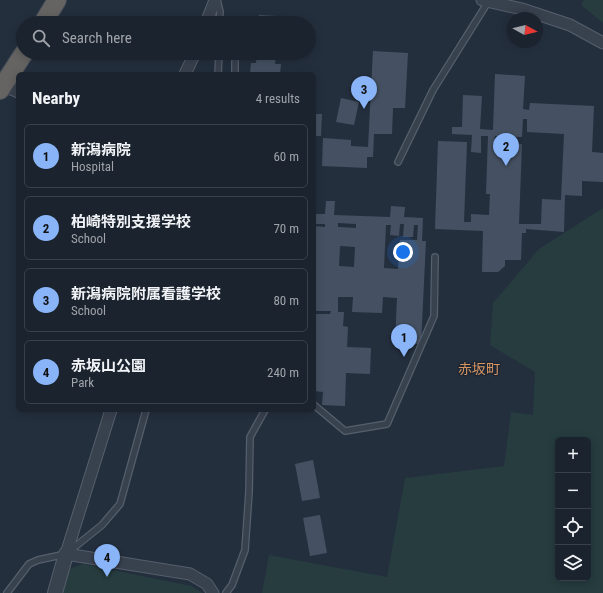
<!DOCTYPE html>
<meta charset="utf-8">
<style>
body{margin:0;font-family:"Roboto Condensed","Noto Sans JP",sans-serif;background:#242b36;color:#f1f3f6}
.controls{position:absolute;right:12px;bottom:12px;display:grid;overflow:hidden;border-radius:6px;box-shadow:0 2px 10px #0003}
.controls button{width:36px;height:36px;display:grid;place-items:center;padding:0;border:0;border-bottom:1px solid #39404a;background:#1b232e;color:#f1f3f6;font:20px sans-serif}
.compass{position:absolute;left:507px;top:12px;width:36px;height:36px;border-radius:50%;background:#1b232e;box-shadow:0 2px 10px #0003;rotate:98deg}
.you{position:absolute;left:403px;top:252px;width:14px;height:14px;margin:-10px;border:3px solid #fff;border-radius:50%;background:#1a73e8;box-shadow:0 0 0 6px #1a73e833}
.badge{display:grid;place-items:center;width:26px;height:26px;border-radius:50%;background:#8ab4f8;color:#111;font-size:13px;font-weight:700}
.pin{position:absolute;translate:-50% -33px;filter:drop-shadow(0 1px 2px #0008)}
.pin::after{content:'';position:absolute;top:21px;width:14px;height:12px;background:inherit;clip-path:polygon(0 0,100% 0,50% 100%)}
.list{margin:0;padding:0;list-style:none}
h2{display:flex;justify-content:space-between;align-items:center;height:52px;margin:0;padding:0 16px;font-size:17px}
h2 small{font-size:13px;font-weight:400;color:#a0a4aa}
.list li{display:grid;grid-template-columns:26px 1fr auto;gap:12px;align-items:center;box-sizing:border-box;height:64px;margin:0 8px 8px;padding:0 8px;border:1px solid #39404a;border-radius:6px}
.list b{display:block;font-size:15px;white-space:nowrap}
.list p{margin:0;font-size:13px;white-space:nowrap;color:#a0a4aa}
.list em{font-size:13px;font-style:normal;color:#a0a4aa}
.icon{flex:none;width:22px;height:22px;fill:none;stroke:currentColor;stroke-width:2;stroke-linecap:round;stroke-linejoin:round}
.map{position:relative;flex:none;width:603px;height:593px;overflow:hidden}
.search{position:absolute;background:#1b232e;box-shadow:0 2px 10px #0003;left:16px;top:16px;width:300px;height:44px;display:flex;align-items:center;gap:10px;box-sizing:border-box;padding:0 14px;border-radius:22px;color:#a0a4aa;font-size:15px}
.panel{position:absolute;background:#1b232e;box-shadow:0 2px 10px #0003;left:16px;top:72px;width:300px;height:340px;border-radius:6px}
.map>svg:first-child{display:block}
.green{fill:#263c3f;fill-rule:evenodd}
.building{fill:#455162;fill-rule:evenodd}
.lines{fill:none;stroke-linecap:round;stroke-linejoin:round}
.service-casing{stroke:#565f6c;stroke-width:8}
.minor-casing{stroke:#565f6c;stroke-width:13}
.tertiary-casing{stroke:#565f6c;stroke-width:16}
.trunk-casing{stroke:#434c59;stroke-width:20}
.service{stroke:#38414e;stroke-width:5.5}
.minor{stroke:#38414e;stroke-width:11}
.tertiary{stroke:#38414e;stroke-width:14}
.trunk{stroke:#656462;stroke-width:18}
.labels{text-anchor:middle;stroke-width:3;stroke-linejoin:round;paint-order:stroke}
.neighbourhood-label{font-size:14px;fill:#d59563;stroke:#1d2633}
</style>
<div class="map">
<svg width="603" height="593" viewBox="0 0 603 593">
<rect width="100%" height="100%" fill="#242f3e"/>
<!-- green -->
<g class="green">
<polygon points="584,0 603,0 603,23 581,5"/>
<path d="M603,208V593H262L269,555L387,577L405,478L504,466L511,412L533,415L535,372L490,345L493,303L539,249ZM558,440H588V578H558Z"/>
<polygon points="83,564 191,586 203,593 63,593 69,569"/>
</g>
<!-- building -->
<g class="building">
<polygon points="259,15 277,16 277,23 258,23"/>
<polygon points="373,51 408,53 405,108 393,108 392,134 374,134 373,157 367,157 367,168 322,166 323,138 351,140 351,146 368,147"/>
<polygon points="257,53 276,53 275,64 281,64 280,74 250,74 251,63 256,63"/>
<path d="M495,74L525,76L523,109L529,110L530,103L594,106L592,152L603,153V182L582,181V196L565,195L564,232L526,229V233H522L521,260H505V266L498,272H482L483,231L435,229L438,141L467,142L464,222H471V214L489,215L490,194H486L488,136H481V153L471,152L472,135L452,134V127H462L463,95L482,96L480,129L493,130ZM523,119H527V132L564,134L561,200L542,199L541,224H519L522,144L494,143L495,136L522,137Z"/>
<polygon points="341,98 359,102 354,125 336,122"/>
<polygon points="314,114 322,114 321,136 314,136"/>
<path d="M326,201H335L334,215L390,217L391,206L405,207L404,217L423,218L422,241H426L421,344L395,343L397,298L383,297L382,313L352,312L353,297H338V312H344L343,326L348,327L347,347L371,348L370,374L346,373L345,406L322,405L323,392L314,391V314H330L331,311H314V226L325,227V224H314V214H325ZM338,223L356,224V228L338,227ZM400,224H404L403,237H413L414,225H418L417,240H400L398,269L384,268L386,225H391L390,235L399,236ZM340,246L355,247L354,267L339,266Z"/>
<polygon points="313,460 320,498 302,501 295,464"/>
<polygon points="320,515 327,553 310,556 303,518"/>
</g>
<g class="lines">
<defs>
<g id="service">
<polyline points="217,0 220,12 219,23"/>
<polyline points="218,74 219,53"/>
<polyline points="235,74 235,62"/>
<polyline points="398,162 433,90 488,2"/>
<polyline points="314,405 345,431 387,424 434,316 435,257"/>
<polyline points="7,593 29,564 38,560 66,554 102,525 120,504 146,410"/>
<polyline points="226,593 232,585 245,550 249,492 250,437 265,410"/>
</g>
<g id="minor">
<polyline points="482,0 522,9 570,25 603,43"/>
<polyline points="206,23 215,0"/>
<polyline points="185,74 195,53"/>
<polyline points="0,84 18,92"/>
<polyline points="111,410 66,554 190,574 207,584 213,593"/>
</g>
<polyline id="tertiary" points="55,593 66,554"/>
<g id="trunk">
<polyline points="43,23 57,0"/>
<polyline points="0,90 24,53"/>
</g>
</defs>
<!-- service casing -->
<use href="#service" class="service-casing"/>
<!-- minor casing -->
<use href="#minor" class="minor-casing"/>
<!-- tertiary casing -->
<use href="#tertiary" class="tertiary-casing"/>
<!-- trunk casing -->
<use href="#trunk" class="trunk-casing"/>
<!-- service -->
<use href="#service" class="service"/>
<!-- minor -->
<use href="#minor" class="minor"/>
<!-- tertiary -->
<use href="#tertiary" class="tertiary"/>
<!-- trunk -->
<use href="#trunk" class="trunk"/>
</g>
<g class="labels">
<!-- neighbourhood labels -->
<g class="neighbourhood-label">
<text x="479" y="374">赤坂町</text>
</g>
</g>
</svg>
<div class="controls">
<button>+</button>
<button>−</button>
<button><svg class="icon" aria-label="locate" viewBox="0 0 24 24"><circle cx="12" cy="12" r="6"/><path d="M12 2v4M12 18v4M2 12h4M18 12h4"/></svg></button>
<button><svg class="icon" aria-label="layers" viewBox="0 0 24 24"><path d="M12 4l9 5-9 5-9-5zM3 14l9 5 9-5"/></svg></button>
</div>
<svg class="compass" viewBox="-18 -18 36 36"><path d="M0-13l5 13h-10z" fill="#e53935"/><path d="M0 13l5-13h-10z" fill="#a0a4aa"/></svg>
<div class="you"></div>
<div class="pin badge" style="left:404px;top:357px">1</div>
<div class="pin badge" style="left:506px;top:166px">2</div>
<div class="pin badge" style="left:364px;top:109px">3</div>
<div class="pin badge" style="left:107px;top:577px">4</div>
<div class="search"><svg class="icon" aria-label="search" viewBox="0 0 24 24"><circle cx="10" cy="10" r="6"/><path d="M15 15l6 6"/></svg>Search here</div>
<section class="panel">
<h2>Nearby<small>4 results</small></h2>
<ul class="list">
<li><span class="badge">1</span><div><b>新潟病院</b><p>Hospital</p></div><em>60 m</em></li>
<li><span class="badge">2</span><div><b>柏崎特別支援学校</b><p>School</p></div><em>70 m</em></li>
<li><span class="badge">3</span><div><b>新潟病院附属看護学校</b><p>School</p></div><em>80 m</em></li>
<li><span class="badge">4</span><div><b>赤坂山公園</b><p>Park</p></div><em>240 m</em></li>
</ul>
</section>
</div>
